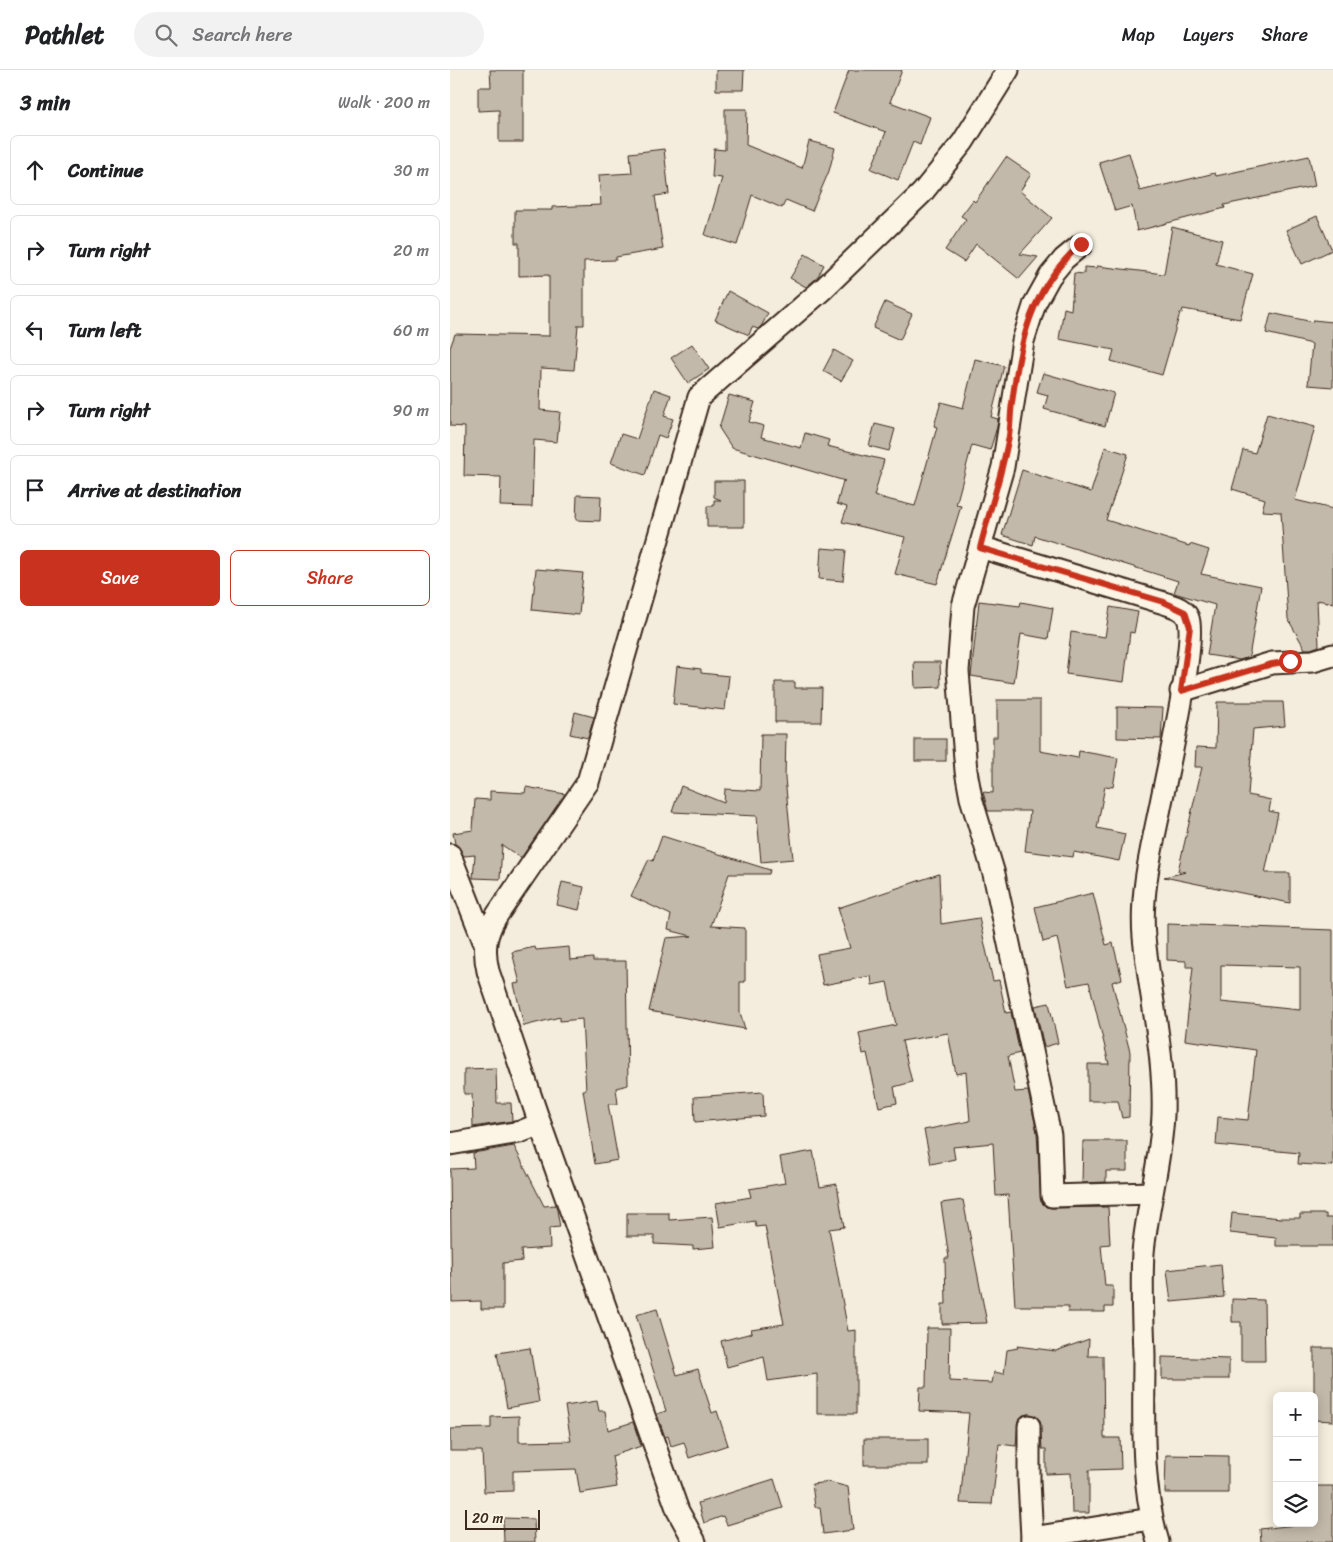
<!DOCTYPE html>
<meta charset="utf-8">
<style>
body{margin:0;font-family:Sriracha,sans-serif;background:#f2f2f2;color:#202124}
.controls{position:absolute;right:15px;bottom:15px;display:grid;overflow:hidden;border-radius:8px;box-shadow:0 2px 12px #0003}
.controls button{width:45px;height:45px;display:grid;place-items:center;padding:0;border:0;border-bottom:1px solid #e0e0e0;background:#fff;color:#202124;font:25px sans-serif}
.scale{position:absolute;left:15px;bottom:12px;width:75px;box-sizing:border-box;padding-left:5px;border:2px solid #3b2a1e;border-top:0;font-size:14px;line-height:18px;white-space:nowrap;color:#3b2a1e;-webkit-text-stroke:4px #fcf5e5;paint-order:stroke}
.stop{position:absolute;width:15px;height:15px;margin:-11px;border:4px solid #c8321e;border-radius:50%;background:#fff}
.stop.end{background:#c8321e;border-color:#fff;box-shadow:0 1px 5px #0008}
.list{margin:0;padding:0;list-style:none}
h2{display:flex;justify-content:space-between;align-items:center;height:65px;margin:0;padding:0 20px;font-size:21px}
h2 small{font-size:16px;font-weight:400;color:#757577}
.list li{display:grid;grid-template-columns:32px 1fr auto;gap:15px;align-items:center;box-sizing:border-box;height:70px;margin:0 10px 10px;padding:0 10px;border:1px solid #e0e0e0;border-radius:8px}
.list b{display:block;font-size:19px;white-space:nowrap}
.list em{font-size:16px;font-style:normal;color:#757577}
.actions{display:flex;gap:10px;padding:15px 20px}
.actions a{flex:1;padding:11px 0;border:1px solid #c8321e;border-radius:8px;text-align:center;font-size:18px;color:#c8321e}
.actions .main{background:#c8321e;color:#fff}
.icon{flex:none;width:28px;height:28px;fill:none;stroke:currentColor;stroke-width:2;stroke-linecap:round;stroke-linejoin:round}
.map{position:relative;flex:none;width:883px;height:1472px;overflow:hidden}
header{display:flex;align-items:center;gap:30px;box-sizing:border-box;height:70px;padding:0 25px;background:#fff;border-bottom:1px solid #e0e0e0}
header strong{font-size:24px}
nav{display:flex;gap:28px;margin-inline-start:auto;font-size:18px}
.search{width:350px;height:45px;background:#f2f2f2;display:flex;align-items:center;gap:12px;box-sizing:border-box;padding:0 18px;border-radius:28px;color:#757577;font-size:19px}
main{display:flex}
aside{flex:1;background:#fff}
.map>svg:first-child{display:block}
.building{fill:#c3b9aa;stroke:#3b2a1e;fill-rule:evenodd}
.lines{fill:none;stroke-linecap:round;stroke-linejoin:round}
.street-casing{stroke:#3b2a1e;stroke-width:25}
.street{stroke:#fcf5e5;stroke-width:21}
.route{stroke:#c8321e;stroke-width:6}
</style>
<header>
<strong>Pathlet</strong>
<div class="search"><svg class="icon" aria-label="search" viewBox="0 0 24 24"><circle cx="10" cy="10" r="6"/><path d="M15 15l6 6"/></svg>Search here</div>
<nav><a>Map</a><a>Layers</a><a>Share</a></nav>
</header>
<main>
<aside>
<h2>3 min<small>Walk · 200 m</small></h2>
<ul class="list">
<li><svg class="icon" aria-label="ahead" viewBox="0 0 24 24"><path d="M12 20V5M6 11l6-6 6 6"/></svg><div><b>Continue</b></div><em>30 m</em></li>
<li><svg class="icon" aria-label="right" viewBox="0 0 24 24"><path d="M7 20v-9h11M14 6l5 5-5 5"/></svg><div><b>Turn right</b></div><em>20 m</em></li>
<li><svg class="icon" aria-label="left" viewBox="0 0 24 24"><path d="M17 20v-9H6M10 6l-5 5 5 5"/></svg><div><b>Turn left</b></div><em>60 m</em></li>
<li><svg class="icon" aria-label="right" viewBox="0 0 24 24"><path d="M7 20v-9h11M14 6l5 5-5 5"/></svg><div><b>Turn right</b></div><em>90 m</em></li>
<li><svg class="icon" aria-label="arrive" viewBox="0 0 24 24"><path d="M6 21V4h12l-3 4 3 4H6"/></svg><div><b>Arrive at destination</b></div></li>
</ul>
<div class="actions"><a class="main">Save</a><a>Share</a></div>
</aside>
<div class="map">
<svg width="883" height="1472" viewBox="0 0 883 1472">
<rect width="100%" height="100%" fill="#f4eddd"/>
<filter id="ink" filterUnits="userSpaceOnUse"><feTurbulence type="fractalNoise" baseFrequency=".02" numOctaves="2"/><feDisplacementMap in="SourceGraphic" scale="10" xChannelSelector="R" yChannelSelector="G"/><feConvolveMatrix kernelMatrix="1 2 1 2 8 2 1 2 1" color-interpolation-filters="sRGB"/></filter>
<g filter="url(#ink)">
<!-- building -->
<g class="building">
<polygon points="40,0 73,0 73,72 49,72 49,40 28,41 28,17 41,17"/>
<polygon points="266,0 294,0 293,20 266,20"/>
<polygon points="399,0 452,0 440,32 480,47 470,75 463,72 448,110 421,99 436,62 383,43"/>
<polygon points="275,39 297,39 296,75 352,98 359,71 385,78 379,101 362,141 336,130 332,138 302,125 287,175 255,165 272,108 262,107 264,79 275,80"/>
<polygon points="214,79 219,124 205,126 213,179 166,187 166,190 134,191 134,255 128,255 124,300 91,298 90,340 110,342 107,372 84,370 82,437 50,436 51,407 14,406 15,357 0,356 0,278 5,264 99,266 99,205 69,206 69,173 65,173 65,140 102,140 102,137 151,135 149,105 182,103 180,83"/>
<polygon points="679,83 690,121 765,103 766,106 859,86 865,116 774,135 775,138 687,161 682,136 665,141 649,92"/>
<polygon points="556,87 581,104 570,121 602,148 570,184 588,187 569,209 526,174 514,192 495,180 516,149 511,146 523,130 525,132"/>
<polygon points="867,146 882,180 852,194 836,160"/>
<polygon points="722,157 772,170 766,194 803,204 790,249 733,239 732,243 730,243 712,305 661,291 664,280 609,269 614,238 621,240 624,203 634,204 634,197 647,198 647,196 714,204"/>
<polygon points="355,184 374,195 367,208 356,217 340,208"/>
<polygon points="278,221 318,243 312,255 308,259 302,257 299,265 265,250"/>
<polygon points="435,232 462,244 450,270 423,258"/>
<polygon points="821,243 863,252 863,250 883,252 883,317 858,315 862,274 816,263"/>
<polygon points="242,274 259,299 238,313 221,288"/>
<polygon points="384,280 403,291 391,311 373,301"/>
<polygon points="525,289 554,296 541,347 548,349 547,357 540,380 522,375 506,435 511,436 487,514 445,504 455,467 392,452 397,437 387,434 393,411 395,411 282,378 269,358 279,325 305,332 299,352 314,356 311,367 351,378 355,363 379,370 377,376 434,390 424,426 465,436 487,357 484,356 491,332 513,338"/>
<polygon points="593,303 664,323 655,356 594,339 598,325 587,322"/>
<polygon points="204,319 221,325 214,346 223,349 216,368 208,365 195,405 161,393 171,364 187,369"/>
<polygon points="817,344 865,357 845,430 883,439 883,533 867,530 869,576 861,579 855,579 838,549 831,442 812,441 815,429 782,419 793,380 805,383"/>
<polygon points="425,354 445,359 439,381 419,376"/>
<polygon points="655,377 678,384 656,450 739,476 740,474 759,480 751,504 811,516 799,587 790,590 757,585 765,535 724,523 728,511 585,466 583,475 552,465 572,400 641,422"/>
<polygon points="264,411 294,411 294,457 257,457 257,436 264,436 264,430 271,430 264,427"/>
<polygon points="127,425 151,426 150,451 126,450"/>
<polygon points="371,478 396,480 393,511 369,509"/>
<polygon points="86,499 133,503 129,545 82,540"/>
<polygon points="529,531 570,536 571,532 603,538 598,569 571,564 564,613 521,606"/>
<polygon points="660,537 688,542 684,563 680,562 674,612 616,604 621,562 655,567"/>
<polygon points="464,592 490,592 491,617 465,618"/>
<polygon points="227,596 251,599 251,603 279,606 275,640 223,634"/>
<polygon points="325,612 345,612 345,618 372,618 371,652 325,652"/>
<polygon points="547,630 590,630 590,681 628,688 629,681 668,688 663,717 655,716 647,758 675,764 669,791 624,782 623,787 575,781 580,741 538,741 533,722 543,723 543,667 547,667"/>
<polygon points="767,632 833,632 835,656 803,659 798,725 821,730 819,741 828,743 815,803 840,803 840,833 714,807 736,802 728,801 752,697 745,697 746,677 766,678"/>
<polygon points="667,637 713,638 711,669 667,668"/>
<polygon points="125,642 144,647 138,668 120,664"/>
<polygon points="311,664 336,664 335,708 343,789 311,792 307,746 222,742 231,716 274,733 275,719 310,721"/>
<rect x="465" y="669" width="31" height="22"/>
<polygon points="76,717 115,724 71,788 52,775 50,809 23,808 25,785 14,786 8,776 5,774 3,763 23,760 25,729 40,730 40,721 75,723"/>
<polygon points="212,766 320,800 319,804 279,804 261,856 295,858 295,912 290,912 290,942 295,959 199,941 216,868 242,866 218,860 221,845 181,826 199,789 203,791"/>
<polygon points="489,804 491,854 529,848 543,911 549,910 556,943 561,942 570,983 558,986 565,1022 578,1021 587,1062 591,1132 596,1137 602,1138 658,1137 660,1174 651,1175 655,1216 663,1216 663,1237 655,1237 655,1242 618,1242 618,1236 565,1236 558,1125 546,1126 543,1073 503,1077 505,1089 481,1094 474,1060 520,1051 516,1002 506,1004 498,963 452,971 462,1012 444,1017 447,1033 429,1037 417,983 413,984 409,963 446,955 437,912 422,915 421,906 373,915 367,884 400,878 388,838"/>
<polygon points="112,812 134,817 129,840 107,835"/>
<polygon points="643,823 656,875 663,873 672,909 662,912 680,982 679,1047 672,1048 668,1031 638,1031 638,994 659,994 639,912 618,916 607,868 593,872 585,837"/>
<path d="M717,854L883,860V1096L848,1094L849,1083L766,1075L768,1047L798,1050L806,980L735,970L743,897H736V891L717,890ZM771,895L850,897V940L771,932Z"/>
<polygon points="85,877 86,880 119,877 120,890 143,888 143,891 176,891 178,1015 166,1018 168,1034 158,1034 168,1090 145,1094 133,1020 136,1020 132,949 110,951 110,947 74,956 64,914 70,913 62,882"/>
<polygon points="599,933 608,973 594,977 585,936"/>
<polygon points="46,998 47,1033 61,1033 62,1051 23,1057 22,1024 14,1024 14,999"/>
<polygon points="313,1022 314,1046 245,1052 244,1027"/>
<polygon points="633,1071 677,1071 677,1101 656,1101 656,1112 632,1113"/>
<polygon points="64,1076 94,1136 106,1135 110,1157 99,1158 100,1178 71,1180 72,1191 53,1193 53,1239 31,1239 31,1231 2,1232 0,1099 24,1098 23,1083"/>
<polygon points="363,1081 370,1117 387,1114 394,1157 379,1159 398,1261 406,1260 406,1344 367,1344 367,1304 318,1311 314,1287 277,1297 271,1271 302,1263 301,1259 334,1254 315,1156 306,1157 305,1151 270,1157 266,1133 301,1127 299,1119 335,1113 330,1087"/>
<polygon points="513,1130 537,1253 492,1254 492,1234 496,1234 495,1188 499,1188 491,1133"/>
<polygon points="177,1143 219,1143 219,1150 262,1147 265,1177 243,1179 243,1176 204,1174 204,1166 177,1166"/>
<polygon points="782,1143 831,1148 850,1148 850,1144 876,1144 876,1148 883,1148 883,1176 826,1176 826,1168 780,1163"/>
<polygon points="771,1194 774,1227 721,1232 717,1200"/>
<polygon points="782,1229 814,1230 815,1291 791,1291 791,1252 782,1252"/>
<polygon points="207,1239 227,1305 248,1299 262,1343 267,1341 278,1375 239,1388 234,1372 221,1376 218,1366 215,1367 207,1344 216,1341 186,1245"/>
<polygon points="477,1258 500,1258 499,1311 542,1313 544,1302 554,1304 557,1280 568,1278 567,1276 606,1281 639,1269 638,1286 653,1286 654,1368 670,1368 671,1399 639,1400 639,1443 622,1443 621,1403 596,1404 596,1379 592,1379 590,1350 579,1344 573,1345 568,1350 566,1376 549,1374 542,1434 510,1433 519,1343 469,1341 470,1317 476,1317"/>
<polygon points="80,1278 89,1332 57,1338 47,1283"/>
<polygon points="864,1278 883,1278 883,1351 864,1350"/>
<polygon points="712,1287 779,1289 779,1309 712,1309"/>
<polygon points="147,1331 149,1341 155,1341 158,1360 183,1352 191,1376 162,1386 167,1417 130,1423 126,1399 63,1401 63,1421 34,1422 32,1381 0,1381 0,1359 41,1358 41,1347 69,1346 69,1372 121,1371 115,1336"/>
<rect x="414" y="1369" width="64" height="26"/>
<polygon points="716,1385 778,1386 778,1423 715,1423"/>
<polygon points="324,1409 333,1438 277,1455 273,1446 254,1453 248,1433"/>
<polygon points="379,1412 398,1417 403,1460 373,1464 370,1437 365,1437 362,1414"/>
<polygon points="864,1416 883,1416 883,1472 811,1472 810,1459 864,1453"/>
<polygon points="53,1448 84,1449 85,1472 54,1472"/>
</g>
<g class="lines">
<defs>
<g id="street">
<polyline points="631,175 614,189 600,206 585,233 573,271 553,397 513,536 508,601 516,701 521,728 544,804 600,1065 602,1126 701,1123"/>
<path d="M530,477L714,533C723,536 734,538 738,548C747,569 718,698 712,728C703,774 690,820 694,867C700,927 715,984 713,1045C711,1091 697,1137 693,1183C691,1217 693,1251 694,1285C694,1347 690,1411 708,1472"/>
<polyline points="731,621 822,593 863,591 883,585"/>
<polyline points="0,785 35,874"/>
<polyline points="0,1074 70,1062 90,1054"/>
<polyline points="579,1356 579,1411 582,1468"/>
<path d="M245,1472L228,1441L90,1054L38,901C33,879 35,864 47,845L138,712L249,327L373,219L472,123L513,72L558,0"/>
<polyline points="582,1472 582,1468 701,1449"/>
</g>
</defs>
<!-- street casing -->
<use href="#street" class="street-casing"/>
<!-- street -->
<use href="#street" class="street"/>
</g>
</g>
<g class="lines" filter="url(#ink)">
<!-- route -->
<path class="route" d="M631,174C581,218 570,270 562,333C560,346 561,359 558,371C551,407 539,442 530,478L714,532L735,542L740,557L731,621L822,594L840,591"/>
</g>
</svg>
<div class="controls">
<button>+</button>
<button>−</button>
<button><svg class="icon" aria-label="layers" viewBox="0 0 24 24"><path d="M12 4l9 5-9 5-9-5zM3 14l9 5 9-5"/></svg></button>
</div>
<div class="scale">20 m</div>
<div class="stop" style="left:840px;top:591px"></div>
<div class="stop end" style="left:631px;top:174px"></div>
</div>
</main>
